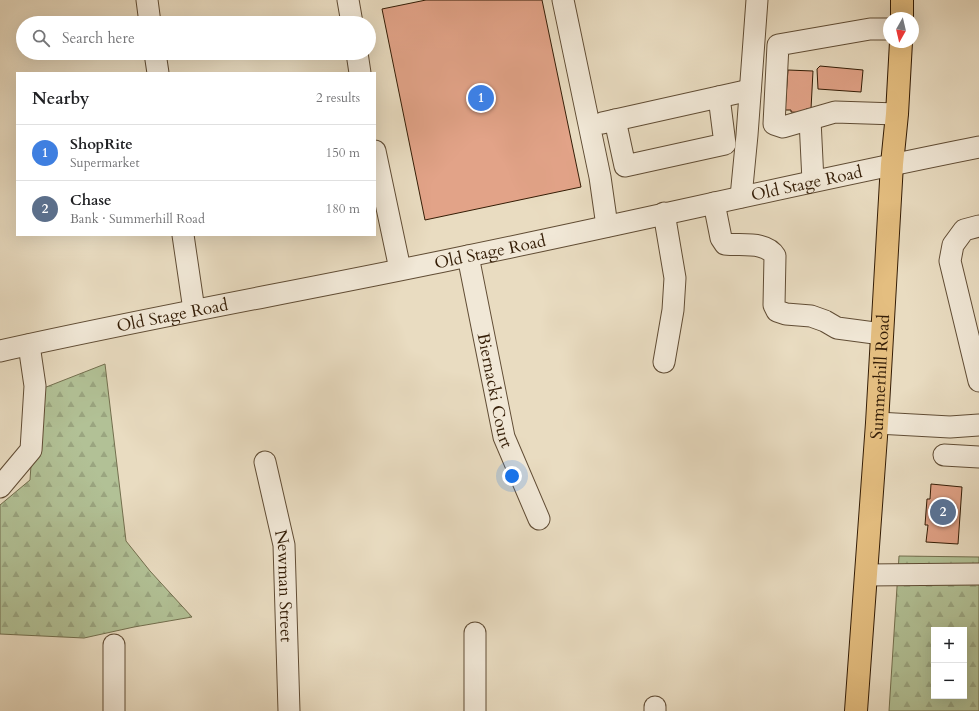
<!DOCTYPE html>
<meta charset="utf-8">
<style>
body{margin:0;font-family:Cardo,serif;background:#f2f2f2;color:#202124}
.controls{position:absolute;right:12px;bottom:12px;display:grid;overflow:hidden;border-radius:0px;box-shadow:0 4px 16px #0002}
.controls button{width:36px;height:36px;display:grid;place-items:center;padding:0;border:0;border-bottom:1px solid #e0e0e0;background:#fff;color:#202124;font:20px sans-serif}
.compass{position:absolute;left:883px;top:12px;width:36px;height:36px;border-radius:50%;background:#fff;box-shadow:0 4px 16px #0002;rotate:188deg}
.you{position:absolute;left:512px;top:476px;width:14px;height:14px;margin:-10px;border:3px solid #fff;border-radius:50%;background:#1a73e8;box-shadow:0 0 0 6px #1a73e833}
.badge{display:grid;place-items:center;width:26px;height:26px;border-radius:50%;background:#db2777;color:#fff;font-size:13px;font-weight:700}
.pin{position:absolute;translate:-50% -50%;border:2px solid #fff;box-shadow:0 1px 4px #0006}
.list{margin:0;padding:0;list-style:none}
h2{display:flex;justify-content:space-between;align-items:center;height:52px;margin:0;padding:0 16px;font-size:17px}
h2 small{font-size:13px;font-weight:400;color:#757577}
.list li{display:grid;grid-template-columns:26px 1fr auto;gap:12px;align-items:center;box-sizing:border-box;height:56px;padding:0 16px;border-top:1px solid #e0e0e0}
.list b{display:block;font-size:15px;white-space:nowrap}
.list p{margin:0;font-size:13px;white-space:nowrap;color:#757577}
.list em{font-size:13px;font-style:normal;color:#757577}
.icon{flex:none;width:22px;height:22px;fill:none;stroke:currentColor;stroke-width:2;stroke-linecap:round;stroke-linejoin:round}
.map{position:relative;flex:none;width:979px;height:711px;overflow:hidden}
.search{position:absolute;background:#fff;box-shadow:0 4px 16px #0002;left:16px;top:16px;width:360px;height:44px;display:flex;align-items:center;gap:10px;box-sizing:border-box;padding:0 14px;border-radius:22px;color:#757577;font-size:15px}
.panel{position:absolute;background:#fff;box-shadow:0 4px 16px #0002;left:16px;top:72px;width:360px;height:164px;border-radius:0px}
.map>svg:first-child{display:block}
.forest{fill:url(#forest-firs);stroke:#736f4e;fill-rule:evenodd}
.building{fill:#e2a388;stroke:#341d06}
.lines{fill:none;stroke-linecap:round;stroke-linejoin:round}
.minor-casing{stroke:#614d35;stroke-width:23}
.major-casing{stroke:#341d06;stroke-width:24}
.minor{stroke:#f1e8d7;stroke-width:21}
.major{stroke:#e4be80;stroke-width:22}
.labels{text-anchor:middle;stroke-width:4;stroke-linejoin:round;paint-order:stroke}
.street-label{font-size:17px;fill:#341d06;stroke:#f1e8d7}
</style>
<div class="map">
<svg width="979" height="711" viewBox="0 0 979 711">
<defs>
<pattern id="forest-firs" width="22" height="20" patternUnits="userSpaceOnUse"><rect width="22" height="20" fill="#b2c196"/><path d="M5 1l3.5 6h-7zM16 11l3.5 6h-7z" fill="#9aa580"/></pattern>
</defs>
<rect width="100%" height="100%" fill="#e9dcc1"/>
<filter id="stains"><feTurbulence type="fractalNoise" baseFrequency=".005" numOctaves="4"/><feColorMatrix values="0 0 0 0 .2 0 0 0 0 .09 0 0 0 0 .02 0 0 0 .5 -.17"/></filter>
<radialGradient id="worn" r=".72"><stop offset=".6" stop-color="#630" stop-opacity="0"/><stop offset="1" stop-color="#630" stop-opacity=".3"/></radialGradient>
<!-- forest -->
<g class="forest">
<polygon points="105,364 126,541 150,571 192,617 134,627 84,638 0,634 0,505 30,480 36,391"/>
<path d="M899,556L979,557V711H889ZM934,630H964V696H934Z"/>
</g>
<!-- building -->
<g class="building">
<polygon points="426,0 542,0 581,187 425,220 382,9"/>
<polygon points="820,66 863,70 861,92 818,89 817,69"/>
<polygon points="788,70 813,71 811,109 806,109 806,113 791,112 791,110 785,110"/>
<polygon points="931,484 962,487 958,544 926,542 928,525 925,525 927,499 930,499"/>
</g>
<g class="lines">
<defs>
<g id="minor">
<polyline points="147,0 150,23"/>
<polyline points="348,0 352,23"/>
<polyline points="563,0 600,177 607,226"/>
<polyline points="889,29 870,29 778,45 774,124 783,127 835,112 897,114"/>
<polyline points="155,53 158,73"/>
<polyline points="357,53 360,73"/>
<polyline points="615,120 625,166 725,144 719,97"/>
<polyline points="810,120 813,181"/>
<polyline points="602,123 750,90"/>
<polyline points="375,151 400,269"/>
<polyline points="741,197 747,135 757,0"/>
<path d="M714,203L721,238L725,244C742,246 766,241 775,256L774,305L777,311L786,314L811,316L825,321L837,328L882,334"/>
<polyline points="979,226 964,230 953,245 950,261 979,381"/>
<polyline points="183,235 194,310"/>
<path id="s1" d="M468,256L504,437L539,519"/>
<path id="s2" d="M0,351C155,316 312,289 468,256C638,221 808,181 979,147"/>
<polyline points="664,362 673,310 675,278 664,213"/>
<polyline points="877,423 950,427 979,425"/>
<polyline points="944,455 979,457"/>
<path id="s3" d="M265,462L284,545L289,711"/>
<polyline points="0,487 31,450 35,386 29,345"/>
<polyline points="866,575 979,574"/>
<polyline points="655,707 655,711"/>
<polyline points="114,711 114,645"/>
<polyline points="475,711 475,633"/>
</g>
<g id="major">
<polyline points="902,18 902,0"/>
<path id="s4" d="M856,711L877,423L892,164L897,114L901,42"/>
</g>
</defs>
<!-- minor casing -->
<use href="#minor" class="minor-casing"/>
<!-- major casing -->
<use href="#major" class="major-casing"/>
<!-- minor -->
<use href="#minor" class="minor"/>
<!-- major -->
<use href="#major" class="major"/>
</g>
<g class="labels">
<!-- street labels -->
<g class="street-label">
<text dy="6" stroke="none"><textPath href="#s2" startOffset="824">Old Stage Road</textPath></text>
<text dy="6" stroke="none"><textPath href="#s2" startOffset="500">Old Stage Road</textPath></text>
<text dy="6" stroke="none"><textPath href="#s2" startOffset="176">Old Stage Road</textPath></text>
<text dy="6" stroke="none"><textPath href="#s4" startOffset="335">Summerhill Road</textPath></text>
<text dy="6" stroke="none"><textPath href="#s1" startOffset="137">Biernacki Court</textPath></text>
<text dy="6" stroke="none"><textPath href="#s3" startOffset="126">Newman Street</textPath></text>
</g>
</g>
<rect width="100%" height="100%" filter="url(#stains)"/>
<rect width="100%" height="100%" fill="url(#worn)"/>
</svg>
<div class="controls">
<button>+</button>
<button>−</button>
</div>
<svg class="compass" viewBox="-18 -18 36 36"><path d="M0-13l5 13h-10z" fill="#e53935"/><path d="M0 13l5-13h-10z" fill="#757577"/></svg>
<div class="you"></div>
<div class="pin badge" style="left:481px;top:98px;background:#3f7fe0">1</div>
<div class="pin badge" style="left:943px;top:512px;background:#5c6f8a">2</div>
<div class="search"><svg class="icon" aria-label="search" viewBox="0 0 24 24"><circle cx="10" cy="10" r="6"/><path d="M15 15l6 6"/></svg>Search here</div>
<section class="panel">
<h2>Nearby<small>2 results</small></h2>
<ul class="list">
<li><span class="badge" style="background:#3f7fe0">1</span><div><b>ShopRite</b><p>Supermarket</p></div><em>150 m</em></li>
<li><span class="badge" style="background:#5c6f8a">2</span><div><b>Chase</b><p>Bank · Summerhill Road</p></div><em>180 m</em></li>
</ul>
</section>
</div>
